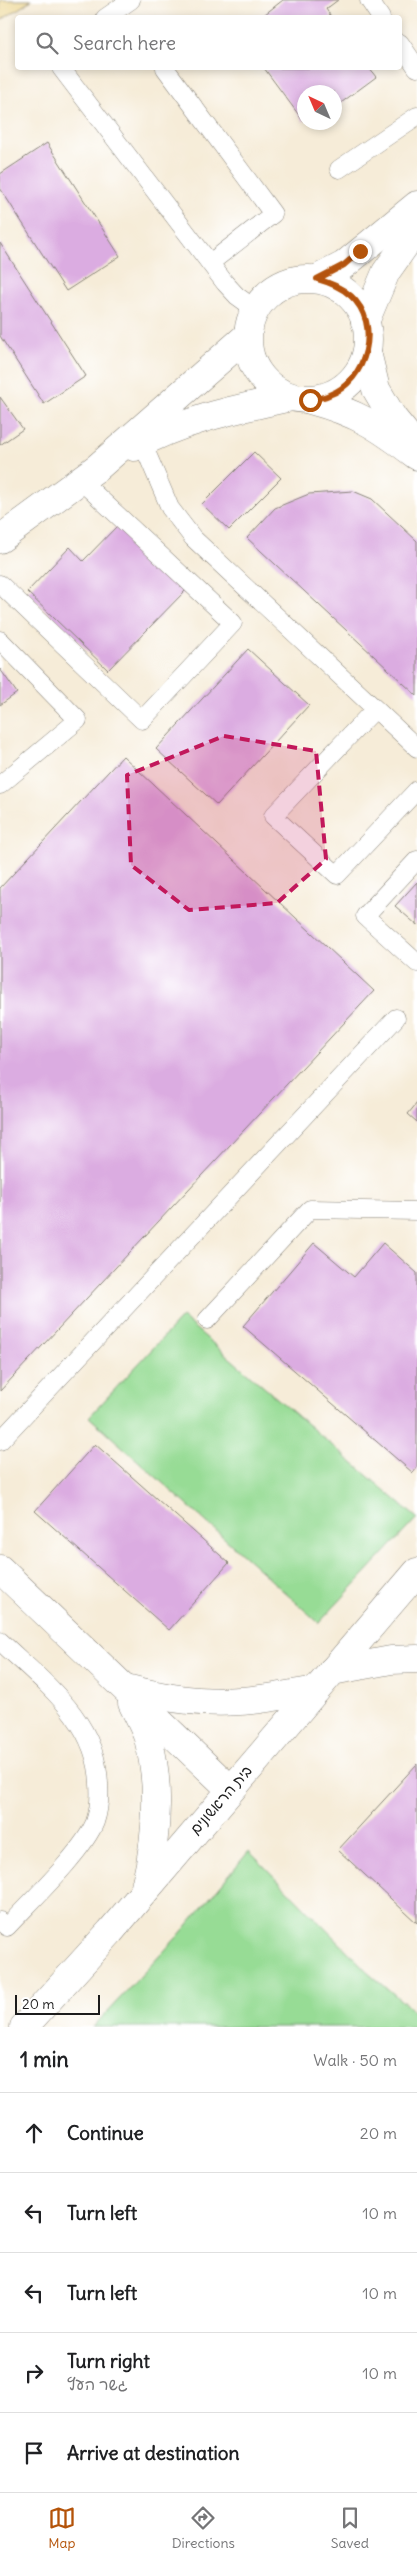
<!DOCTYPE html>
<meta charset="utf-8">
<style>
body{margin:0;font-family:Delius,"Playpen Sans Hebrew",sans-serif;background:#f2f2f2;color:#202124}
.compass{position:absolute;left:297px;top:85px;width:45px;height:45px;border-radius:50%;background:#fff;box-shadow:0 2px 8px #0003;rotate:316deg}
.scale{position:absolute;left:15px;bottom:12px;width:85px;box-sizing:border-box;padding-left:5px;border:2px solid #1c1c1c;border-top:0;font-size:14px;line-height:18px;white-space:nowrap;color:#1c1c1c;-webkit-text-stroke:4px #fff;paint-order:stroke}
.stop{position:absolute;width:15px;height:15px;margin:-11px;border:4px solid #b45309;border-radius:50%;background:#fff}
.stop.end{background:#b45309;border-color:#fff;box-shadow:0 1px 5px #0008}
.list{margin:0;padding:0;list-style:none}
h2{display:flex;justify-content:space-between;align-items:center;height:65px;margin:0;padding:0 20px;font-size:21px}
h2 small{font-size:16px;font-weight:400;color:#757577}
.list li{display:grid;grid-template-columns:32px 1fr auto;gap:15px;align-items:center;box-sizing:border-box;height:80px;padding:0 20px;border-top:1px solid #e0e0e0}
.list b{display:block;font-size:19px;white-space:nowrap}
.list p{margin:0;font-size:16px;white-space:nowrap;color:#757577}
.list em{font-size:16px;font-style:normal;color:#757577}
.icon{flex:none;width:28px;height:28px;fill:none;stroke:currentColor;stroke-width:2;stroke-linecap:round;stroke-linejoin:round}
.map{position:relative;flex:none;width:417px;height:2027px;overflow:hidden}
.search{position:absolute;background:#fff;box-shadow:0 2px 8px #0003;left:15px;right:15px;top:15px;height:55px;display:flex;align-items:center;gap:12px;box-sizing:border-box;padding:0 18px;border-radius:5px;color:#757577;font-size:19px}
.sheet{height:465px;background:#fff}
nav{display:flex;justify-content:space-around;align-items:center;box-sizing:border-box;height:70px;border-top:1px solid #e0e0e0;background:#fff;font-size:14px;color:#757577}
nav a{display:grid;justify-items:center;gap:2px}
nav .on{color:#b45309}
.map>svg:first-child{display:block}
.green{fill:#97dc95;stroke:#5a7c58}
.sand{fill:#eeda9e;stroke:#857b5d}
.building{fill:#dbace1}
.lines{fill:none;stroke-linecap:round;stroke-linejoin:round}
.service-casing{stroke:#89847a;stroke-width:19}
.minor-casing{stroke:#89847a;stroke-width:29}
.service{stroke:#fff;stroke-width:18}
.minor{stroke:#fff;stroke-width:28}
.route{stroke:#b45309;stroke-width:6}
.marked{fill:#c2185b;fill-opacity:0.2;stroke:#c2185b;stroke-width:4;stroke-dasharray:10 6;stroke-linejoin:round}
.labels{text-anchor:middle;stroke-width:5;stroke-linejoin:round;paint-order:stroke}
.street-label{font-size:15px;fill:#1c1c1c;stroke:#fff}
</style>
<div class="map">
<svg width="417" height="2027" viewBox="0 0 417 2027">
<rect width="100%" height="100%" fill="#fff"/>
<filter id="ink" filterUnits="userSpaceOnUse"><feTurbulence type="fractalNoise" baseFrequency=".02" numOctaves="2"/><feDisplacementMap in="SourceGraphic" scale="10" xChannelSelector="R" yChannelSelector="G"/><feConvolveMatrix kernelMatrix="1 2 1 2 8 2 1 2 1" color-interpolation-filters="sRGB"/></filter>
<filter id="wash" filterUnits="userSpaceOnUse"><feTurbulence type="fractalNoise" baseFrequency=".0096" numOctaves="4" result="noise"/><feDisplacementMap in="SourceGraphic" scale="20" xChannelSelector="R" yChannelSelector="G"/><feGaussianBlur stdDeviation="1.12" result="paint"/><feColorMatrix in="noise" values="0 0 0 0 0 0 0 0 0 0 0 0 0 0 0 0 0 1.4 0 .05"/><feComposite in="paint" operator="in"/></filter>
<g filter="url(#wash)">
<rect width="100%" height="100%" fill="#f6ecd8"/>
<!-- green -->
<g class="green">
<polygon points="182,1317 417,1518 319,1623 89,1417"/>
<polygon points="249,1851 367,1971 417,2014 417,2027 93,2027 179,1935"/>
</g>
<!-- sand -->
<polygon class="sand" points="0,0 32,0 0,21"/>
<g id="blocks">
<!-- building -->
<g class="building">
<polygon points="283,0 338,0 326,9 332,18 260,18"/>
<polygon points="264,68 369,68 376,77 334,108 334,92 304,92 304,122"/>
<polygon points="47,143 120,256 66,291 0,188 0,174"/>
<polygon points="0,243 86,376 44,404 0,336"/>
<polygon points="0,397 23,429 0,445"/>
<polygon points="254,452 281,478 229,530 202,504"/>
<polygon points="353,491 372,499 417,541 417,696 247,538 275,508 309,494"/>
<polygon points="118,525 186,590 108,670 27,592 70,547 83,561"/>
<polygon points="248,649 309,705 217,805 156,749"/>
<polygon points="0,669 17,693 0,705"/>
<polygon points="123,756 374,991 0,1391 0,888"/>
<polygon points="417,882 417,925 395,906"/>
<polygon points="417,1103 417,1122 408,1114"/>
<polygon points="314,1243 354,1277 383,1243 417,1273 417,1468 413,1473 243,1326"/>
<polygon points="95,1444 229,1563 169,1630 35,1511"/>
<polygon points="417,1764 417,1923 338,1850"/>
</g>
</g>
</g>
<g filter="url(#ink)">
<use href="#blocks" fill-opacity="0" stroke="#89847a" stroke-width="1"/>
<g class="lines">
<defs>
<g id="service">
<polyline points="369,0 381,18"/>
<polyline points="105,18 131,0"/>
<polyline points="400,43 417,68"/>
<polyline points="61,68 225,283 237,296 255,309"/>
<polyline points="165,68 273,214 210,263"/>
<polyline points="339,169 417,116"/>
<polyline points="139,435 170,508 193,538 417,748"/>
<polyline points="0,584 142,720 233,623 80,480"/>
<polyline points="0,640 78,720 0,785"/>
<polyline points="375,709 273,816 337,875 417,790"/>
<polyline points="417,860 365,916 417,963"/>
<polyline points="207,1320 310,1209 417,1211"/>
<polyline points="0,1441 396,1018"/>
<path d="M0,1641C43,1682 97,1720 99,1784C100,1796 99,1810 95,1822C83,1852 30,1902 7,1927L0,1921"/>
</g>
<g id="minor">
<circle cx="308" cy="339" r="60"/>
<polyline points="317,279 344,265 417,205"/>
<polyline points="365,322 386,272 417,228"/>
<polyline points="367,352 376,389 393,418 411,440"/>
<path d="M310,400C358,413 378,426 417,456"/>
<path d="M134,447C182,420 237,409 291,397"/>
<polyline points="0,539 98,467 247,336"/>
<polyline points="0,1569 230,1789"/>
<polyline points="332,1671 391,1660 417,1659"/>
<path d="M126,1688C163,1698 202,1704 240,1701C265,1700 291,1694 316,1690"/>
<path d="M132,1703C137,1714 144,1726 148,1738C161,1786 157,1838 145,1887"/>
<polyline points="24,2027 110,1932 417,1572"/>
</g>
</defs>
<!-- service casing -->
<use href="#service" class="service-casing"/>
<!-- minor casing -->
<use href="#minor" class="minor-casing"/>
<!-- service -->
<use href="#service" class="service"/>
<!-- minor -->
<use href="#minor" class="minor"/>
</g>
</g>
<g class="lines" filter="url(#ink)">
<!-- route -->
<path class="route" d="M310,400C316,398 324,398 329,395C367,381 382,324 351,296C341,287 330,283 317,279L344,265L360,251"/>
</g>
<!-- marked area -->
<path class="marked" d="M224,736L316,751L326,859L277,903L189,910L131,865L127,775Z"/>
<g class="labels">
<!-- street labels -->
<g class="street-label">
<text transform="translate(221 1800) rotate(-49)" y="5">בית הראשונים</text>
</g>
</g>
</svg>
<svg class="compass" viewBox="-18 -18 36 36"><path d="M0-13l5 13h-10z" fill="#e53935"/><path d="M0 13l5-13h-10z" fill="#757577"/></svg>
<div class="scale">20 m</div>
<div class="stop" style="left:310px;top:400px"></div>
<div class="stop end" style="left:360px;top:251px"></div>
<div class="search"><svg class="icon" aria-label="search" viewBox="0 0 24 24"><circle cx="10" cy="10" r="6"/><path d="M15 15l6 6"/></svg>Search here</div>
</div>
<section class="sheet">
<h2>1 min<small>Walk · 50 m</small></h2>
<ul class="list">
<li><svg class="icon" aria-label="ahead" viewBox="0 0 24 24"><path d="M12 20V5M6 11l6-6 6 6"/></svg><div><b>Continue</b></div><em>20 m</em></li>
<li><svg class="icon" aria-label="left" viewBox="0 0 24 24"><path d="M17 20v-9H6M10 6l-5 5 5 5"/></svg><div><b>Turn left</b></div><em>10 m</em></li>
<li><svg class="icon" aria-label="left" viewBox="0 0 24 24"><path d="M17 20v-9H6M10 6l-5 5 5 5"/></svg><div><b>Turn left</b></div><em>10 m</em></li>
<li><svg class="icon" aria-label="right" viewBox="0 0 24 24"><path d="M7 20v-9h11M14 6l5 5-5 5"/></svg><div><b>Turn right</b><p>גשר העץ</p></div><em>10 m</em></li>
<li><svg class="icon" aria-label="arrive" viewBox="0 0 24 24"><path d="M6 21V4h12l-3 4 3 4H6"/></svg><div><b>Arrive at destination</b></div></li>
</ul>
</section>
<nav>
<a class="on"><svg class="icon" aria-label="map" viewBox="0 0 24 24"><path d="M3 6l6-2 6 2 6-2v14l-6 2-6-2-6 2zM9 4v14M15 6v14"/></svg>Map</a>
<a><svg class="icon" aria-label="directions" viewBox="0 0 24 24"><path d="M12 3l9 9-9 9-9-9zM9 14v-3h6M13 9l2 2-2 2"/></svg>Directions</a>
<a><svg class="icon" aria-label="saved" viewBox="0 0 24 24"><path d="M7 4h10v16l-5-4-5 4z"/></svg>Saved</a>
</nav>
